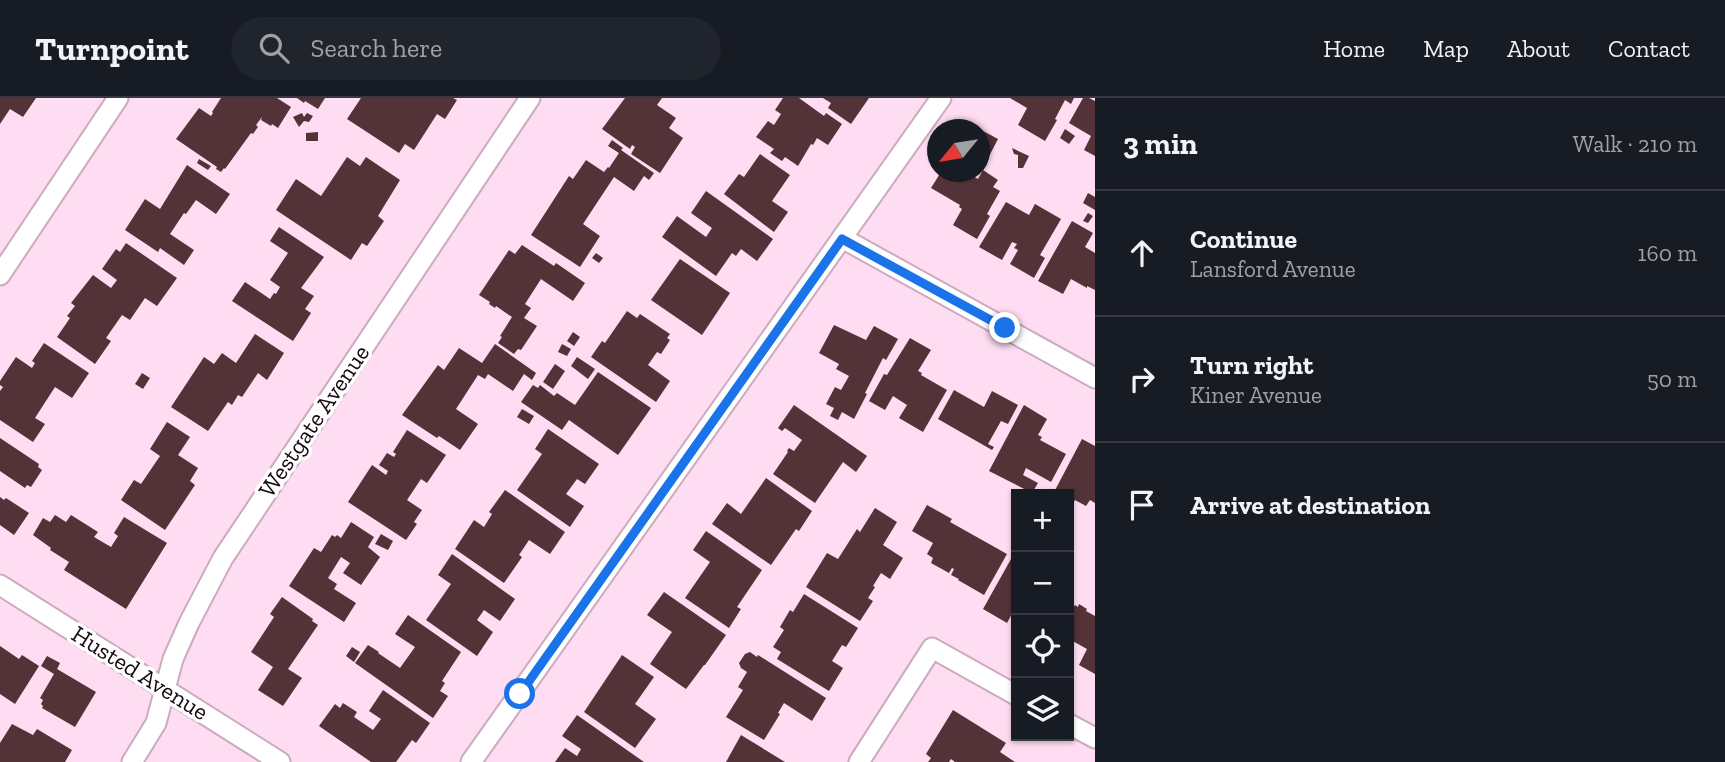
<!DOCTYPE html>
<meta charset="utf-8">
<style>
body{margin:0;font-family:"Zilla Slab",serif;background:#20242c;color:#f1f3f6}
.controls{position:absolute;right:21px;bottom:21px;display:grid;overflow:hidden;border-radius:0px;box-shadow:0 2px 5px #0004}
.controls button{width:63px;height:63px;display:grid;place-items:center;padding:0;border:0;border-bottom:2px solid #363941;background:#171b24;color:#f1f3f6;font:35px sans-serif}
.compass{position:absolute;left:927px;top:21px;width:63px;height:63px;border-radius:50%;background:#171b24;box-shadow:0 2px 5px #0004;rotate:240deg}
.stop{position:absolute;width:21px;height:21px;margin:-16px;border:5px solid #1a73e8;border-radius:50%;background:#fff}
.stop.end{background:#1a73e8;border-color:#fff;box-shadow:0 2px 7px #0008}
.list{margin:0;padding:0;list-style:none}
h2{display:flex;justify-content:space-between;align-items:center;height:91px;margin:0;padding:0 28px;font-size:30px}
h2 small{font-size:23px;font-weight:400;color:#9ea1a6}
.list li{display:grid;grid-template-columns:46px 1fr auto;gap:21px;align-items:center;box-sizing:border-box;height:126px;padding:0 28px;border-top:2px solid #363941}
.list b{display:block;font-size:26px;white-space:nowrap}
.list p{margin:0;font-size:23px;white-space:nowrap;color:#9ea1a6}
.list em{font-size:23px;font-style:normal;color:#9ea1a6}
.icon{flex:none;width:38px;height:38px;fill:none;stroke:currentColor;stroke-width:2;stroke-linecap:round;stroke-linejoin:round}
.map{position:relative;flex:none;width:1095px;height:664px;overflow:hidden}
header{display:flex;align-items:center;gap:42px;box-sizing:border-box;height:98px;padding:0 35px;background:#171b24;border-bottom:2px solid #363941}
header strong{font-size:33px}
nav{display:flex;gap:38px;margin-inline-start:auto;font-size:24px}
.search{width:490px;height:63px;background:#20242c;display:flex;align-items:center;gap:18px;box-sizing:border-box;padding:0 24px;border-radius:38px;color:#9ea1a6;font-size:26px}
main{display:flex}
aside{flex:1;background:#171b24}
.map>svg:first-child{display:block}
.building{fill:#533337}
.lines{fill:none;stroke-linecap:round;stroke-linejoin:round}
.minor-casing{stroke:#cbabbf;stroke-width:23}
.minor{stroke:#fff;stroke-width:19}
.route{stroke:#1a73e8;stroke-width:9}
.labels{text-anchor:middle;stroke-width:7;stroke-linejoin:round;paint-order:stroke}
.street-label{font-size:24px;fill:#140a11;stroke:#fff}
</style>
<header>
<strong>Turnpoint</strong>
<div class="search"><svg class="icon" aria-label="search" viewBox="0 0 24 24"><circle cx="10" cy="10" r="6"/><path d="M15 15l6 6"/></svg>Search here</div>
<nav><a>Home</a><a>Map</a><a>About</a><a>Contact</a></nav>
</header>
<main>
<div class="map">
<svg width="1095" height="664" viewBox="0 0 1095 664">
<rect width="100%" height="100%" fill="#fedcf1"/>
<!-- building -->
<g class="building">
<polygon points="0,0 36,0 23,19 10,11 0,26"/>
<polygon points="221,0 277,0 291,9 278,30 272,26 271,28 261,22 262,19 256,27 258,29 253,36 251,35 225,71 224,70 221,74 216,71 217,69 176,41 199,10 211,18 213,15 212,14"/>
<polygon points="297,0 325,0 318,11 305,3 304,5"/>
<polygon points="361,0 453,0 457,2 445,21 437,16 414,52 405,46 399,55 347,21"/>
<polygon points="625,0 662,0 657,7 676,20 669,30 683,40 660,75 631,56 635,49 632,47 630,51 602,31"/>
<polygon points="783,0 799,0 824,18 826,15 842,26 828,47 817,40 813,47 811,46 798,68 785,59 782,63 770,55 774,51 756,39 768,23 774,27 781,16 775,12"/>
<polygon points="823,0 869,0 851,26 828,10 831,5"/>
<polygon points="1010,0 1074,0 1071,6 1065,2 1055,21 1057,22 1045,43 1018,27 1027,10"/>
<polygon points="1083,0 1089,0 1095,3 1095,58 1084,52 1091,38 1069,25"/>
<polygon points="302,15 304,19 307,15 313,18 309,24 304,23 299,29 293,19"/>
<polygon points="974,28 998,41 983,70 979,68 979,32 972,32"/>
<polygon points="1065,31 1075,38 1069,46 1060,40"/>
<polygon points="318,34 318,43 306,43 306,35"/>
<polygon points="612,42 623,50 621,52 654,75 649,82 644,78 634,93 614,79 583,126 600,138 580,169 531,137 569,78 573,81 586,62 604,74 608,69 609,70 619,55 608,48"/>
<polygon points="1012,50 1029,58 1023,70 1018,70 1018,57 1014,56"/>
<polygon points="760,56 790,77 772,103 788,114 774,134 724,96 739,76 744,79"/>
<polygon points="347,59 360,68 366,59 400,82 378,118 384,123 367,148 362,145 351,162 276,112 296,81 321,98"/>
<polygon points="199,61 211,68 208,72 197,65"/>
<polygon points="187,67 230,96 216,116 196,102 186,116 184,115 170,136 194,152 184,167 160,150 158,154 125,132 145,101 160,111"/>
<polygon points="983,72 998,82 993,89 1000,93 987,116 990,118 977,141 953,127 962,111 959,109 960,107 931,90 941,74 966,74 978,81"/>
<polygon points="706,93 773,141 757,163 741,151 736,158 732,155 716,178 662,139 677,118 706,139 712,130 691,115"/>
<polygon points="1088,95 1095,99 1095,112 1083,105"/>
<polygon points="1006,104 1029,117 1035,106 1061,121 1040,157 1045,160 1034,180 1010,166 1018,152 1014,150 1017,146 1012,144 1002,162 979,149"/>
<polygon points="1088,115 1093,118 1088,125 1083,123"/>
<polygon points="1072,123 1093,135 1085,149 1095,155 1095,192 1087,188 1087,190 1071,181 1063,196 1038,183"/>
<polygon points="279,129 324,159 301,190 314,198 305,211 311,215 293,243 232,203 245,184 270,201 274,195 276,196 280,189 270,182 288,155 270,143"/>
<polygon points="126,145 177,180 157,208 145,200 130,222 122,217 106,240 111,243 95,266 57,239 70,220 67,218 75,208 71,205 93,177 111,190 117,182 102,171 116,151 120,154"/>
<polygon points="522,147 554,168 556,165 585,185 573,203 541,181 525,206 531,210 524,220 537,228 521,252 518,251 514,256 498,245 502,239 500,238 512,219 496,208 495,210 489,206 490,204 479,197 509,152 515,156"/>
<polygon points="596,155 603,160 599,165 592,160"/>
<polygon points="680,161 730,195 702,237 651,202"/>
<polygon points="627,213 637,220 640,216 670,236 667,240 670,242 661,256 657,254 648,267 670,283 656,304 591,259 602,243 605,245"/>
<polygon points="834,227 866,242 874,228 898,241 886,262 883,260 865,295 867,296 854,321 842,314 838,322 830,318 834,310 826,306 835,289 841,292 849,278 836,271 839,266 819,255"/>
<polygon points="573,234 580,239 574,248 567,243"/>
<polygon points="255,236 284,255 267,282 258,275 242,299 238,297 232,307 228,304 208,333 171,309 204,259 214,266 222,255 236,265"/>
<polygon points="910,240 931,252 918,273 922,275 921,277 947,292 923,334 899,320 907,307 893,298 885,312 869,303 884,276 887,277"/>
<polygon points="44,245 89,275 72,300 55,289 35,320 45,326 33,344 0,322 0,293 3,289 0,287 0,283 16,259 32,270 35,265 32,263"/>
<polygon points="495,246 536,275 532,282 524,276 513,293 488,276 485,281 478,277 456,311 478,326 460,352 439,338 437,340 402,317 438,267 444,272 459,250 482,265"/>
<polygon points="562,246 571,251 567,258 558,254"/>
<polygon points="577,259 595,271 588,281 571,268"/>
<polygon points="555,266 565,273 553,291 543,284"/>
<polygon points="598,274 651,310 618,357 569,322 562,332 521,304 533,287 538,290 540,287 554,298 557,295 575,307"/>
<polygon points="142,275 150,280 143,291 135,286"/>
<polygon points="954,292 984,309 992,293 1018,307 1008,326 1001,323 988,346 994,349 992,352 938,321"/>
<polygon points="794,307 867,358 856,374 843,364 815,405 773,376 788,354 787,353 789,350 794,353 802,342 785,330 782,333 778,330"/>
<polygon points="1024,307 1047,321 1038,337 1042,339 1040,342 1066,356 1051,384 1026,370 1023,377 1038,385 1032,395 989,373"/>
<polygon points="522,311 534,318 529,326 517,319"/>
<polygon points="167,324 190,339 178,357 198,370 190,383 195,387 165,432 121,402 134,382 141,386 160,358 150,351"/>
<polygon points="548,331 599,366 585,386 577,381 566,396 584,408 570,429 517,392 542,356 535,351"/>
<polygon points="407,332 446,357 427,385 421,381 407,402 422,412 414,424 417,426 406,442 348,404 372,367 386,377 388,373 379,367 387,355 394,359 396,356 393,354"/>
<polygon points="0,340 39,366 38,369 42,372 31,389 27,387 25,390 0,373"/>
<polygon points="1082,341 1095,348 1095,405 1090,402 1086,408 1075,402 1069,414 1069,396 1053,396"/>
<polygon points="766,380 812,413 799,433 796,431 771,467 712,426 727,405 741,416"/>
<polygon points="505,392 565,434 550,456 529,442 519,457 522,459 504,485 455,451 474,422 484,429 492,416 489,414"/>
<polygon points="0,399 4,402 6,400 29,415 14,437 0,427"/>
<polygon points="927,407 952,421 950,424 1007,456 984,497 958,482 959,481 951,477 954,471 952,470 949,475 931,465 933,460 927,456 933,445 912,433"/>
<polygon points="875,410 897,424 883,447 903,460 890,481 881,475 873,488 875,489 868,500 873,503 860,523 806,489 827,455 838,461 857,431 860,434"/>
<polygon points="55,417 66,424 71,417 98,434 94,439 111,449 118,438 114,435 124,419 167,445 126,511 64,472 69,464 50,452 51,450 33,437 43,420 50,424"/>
<polygon points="351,424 374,439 368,449 380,459 361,487 343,475 350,465 341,459 328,480 337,486 334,491 356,505 344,524 289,488 314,450 321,454 332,437 335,439 337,437 341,440"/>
<polygon points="706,433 762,472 737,509 741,511 729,530 685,500 710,464 693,452"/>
<polygon points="381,436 393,443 388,452 375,446"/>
<polygon points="452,456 515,501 500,523 484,512 477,522 493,534 477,558 426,522 451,486 438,477"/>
<polygon points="1011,461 1016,464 1016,508 1007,525 983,511"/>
<polygon points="664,494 726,537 705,567 704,567 686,591 650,566 672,534 647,517"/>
<polygon points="804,496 858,530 846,549 842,547 832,563 843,570 829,593 777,561 781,554 773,549 784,532 780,529 790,512 793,514"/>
<polygon points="282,499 313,521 312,523 318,527 288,571 302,580 283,608 258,592 273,569 251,554 274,519 270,516"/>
<polygon points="1079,506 1087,511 1086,513 1095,518 1095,576 1079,567 1087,551 1069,541 1069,517 1075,507 1078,509"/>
<polygon points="408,517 461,554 442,583 445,585 440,593 448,598 433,620 355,565 368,547 379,554 378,555 400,570 415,549 395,536"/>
<polygon points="0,548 19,561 22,557 39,568 15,606 0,596"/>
<polygon points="352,549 360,554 354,564 346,558"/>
<polygon points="750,554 757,559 758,557 826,600 812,623 784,605 778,615 780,616 764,642 726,619 743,592 738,589 747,574 741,570 739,565 745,556"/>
<polygon points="622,557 654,579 635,606 656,621 635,650 584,614"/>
<polygon points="47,558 60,565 57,571 96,594 75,629 42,610 43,608 41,606 43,602 40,600 54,576 41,568"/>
<polygon points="383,592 430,625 416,645 412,642 396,664 371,664 319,628 335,606 340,610 343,605 357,614 354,619 373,632 381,621 369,613"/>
<polygon points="953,612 1006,645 1000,654 1015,664 955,664 951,661 949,664 928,664 931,660 926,656"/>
<polygon points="577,617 644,664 555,664 565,650 577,658 581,651 562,638"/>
<polygon points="12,626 33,637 37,631 72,652 65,664 0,664 0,645"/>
<polygon points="741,637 785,664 726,664"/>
</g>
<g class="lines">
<defs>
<g id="minor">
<polyline points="842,140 1095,280"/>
<polyline points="0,177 118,0"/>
<polyline points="0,487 280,664"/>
<polyline points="1069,626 1095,640"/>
<polyline points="132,664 156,625 173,561 189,525 223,460 530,0"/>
<polyline points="471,664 941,0"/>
<polyline points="859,664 932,550 1016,597"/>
</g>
</defs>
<!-- minor casing -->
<use href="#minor" class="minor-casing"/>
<!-- minor -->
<use href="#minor" class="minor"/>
</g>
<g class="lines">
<!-- route -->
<polyline class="route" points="520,596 842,141 1005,230"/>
</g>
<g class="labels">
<!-- street labels -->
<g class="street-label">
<text transform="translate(314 323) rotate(-56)" y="8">Westgate Avenue</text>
<text transform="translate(140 575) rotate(32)" y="8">Husted Avenue</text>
</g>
</g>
</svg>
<div class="controls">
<button>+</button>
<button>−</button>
<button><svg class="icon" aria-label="locate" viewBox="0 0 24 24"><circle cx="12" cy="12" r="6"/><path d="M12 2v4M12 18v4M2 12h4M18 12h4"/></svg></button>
<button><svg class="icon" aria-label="layers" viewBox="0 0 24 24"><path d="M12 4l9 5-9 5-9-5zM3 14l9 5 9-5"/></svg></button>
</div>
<svg class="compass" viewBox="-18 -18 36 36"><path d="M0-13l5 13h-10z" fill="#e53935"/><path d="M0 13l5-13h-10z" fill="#9ea1a6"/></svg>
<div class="stop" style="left:520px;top:596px"></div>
<div class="stop end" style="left:1005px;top:230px"></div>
</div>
<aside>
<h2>3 min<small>Walk · 210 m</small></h2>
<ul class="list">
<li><svg class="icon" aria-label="ahead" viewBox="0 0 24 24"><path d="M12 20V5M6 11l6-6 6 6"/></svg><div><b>Continue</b><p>Lansford Avenue</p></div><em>160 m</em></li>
<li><svg class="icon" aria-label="right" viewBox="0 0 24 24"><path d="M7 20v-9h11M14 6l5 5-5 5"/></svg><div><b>Turn right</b><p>Kiner Avenue</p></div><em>50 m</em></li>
<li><svg class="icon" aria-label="arrive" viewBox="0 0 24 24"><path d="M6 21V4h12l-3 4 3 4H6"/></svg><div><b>Arrive at destination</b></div></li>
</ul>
</aside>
</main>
